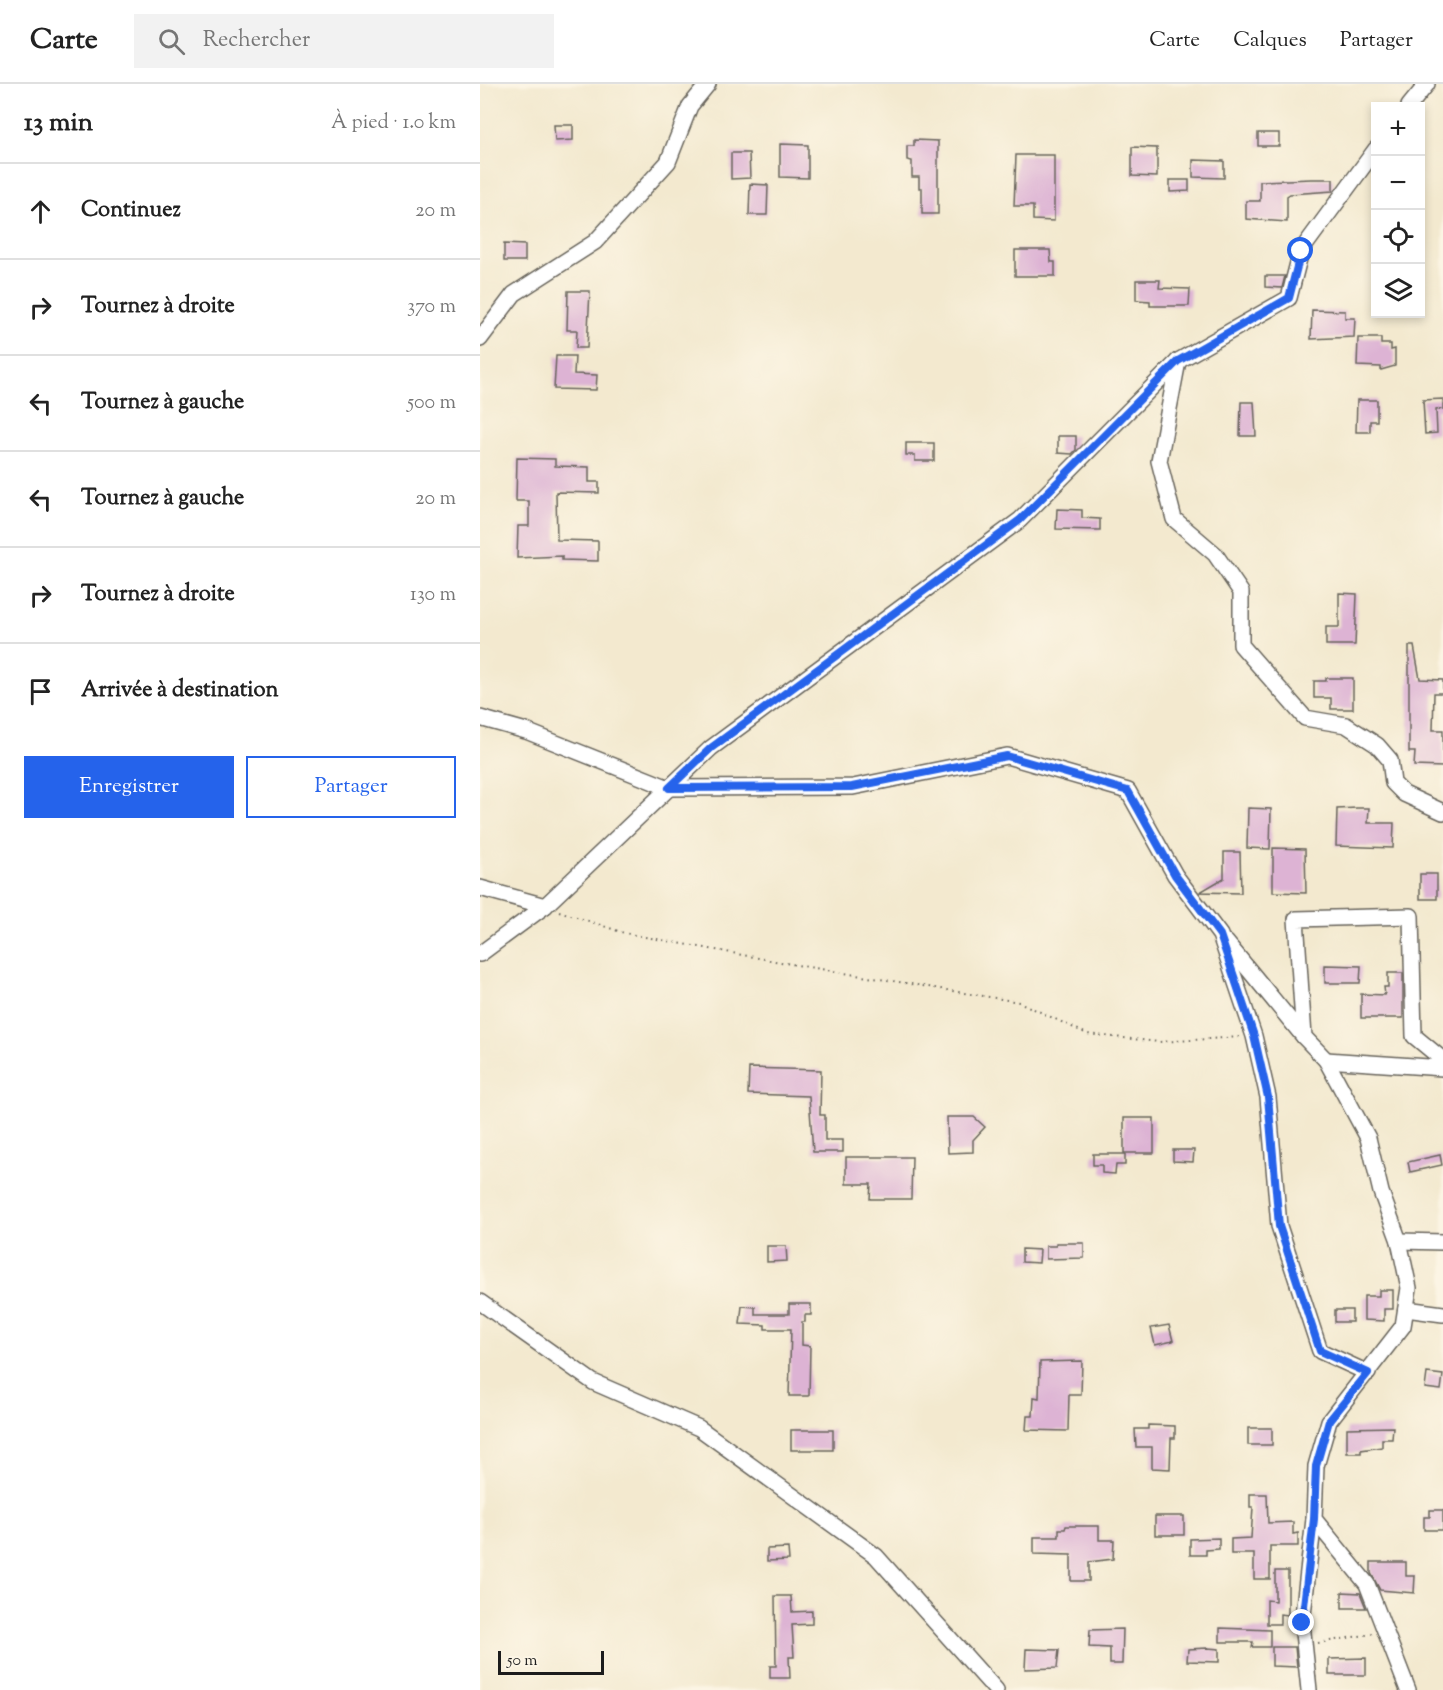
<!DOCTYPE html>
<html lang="fr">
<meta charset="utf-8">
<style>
body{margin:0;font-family:"Sorts Mill Goudy",serif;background:#f2f2f2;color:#222}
.controls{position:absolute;right:18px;top:18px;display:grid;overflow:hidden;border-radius:0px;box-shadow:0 3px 9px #0003}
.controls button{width:54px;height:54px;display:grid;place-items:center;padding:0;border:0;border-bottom:2px solid #e0e0e0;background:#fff;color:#222;font:30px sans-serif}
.scale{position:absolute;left:18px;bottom:15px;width:106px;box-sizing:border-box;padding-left:6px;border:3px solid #1c1c1c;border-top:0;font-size:16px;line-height:21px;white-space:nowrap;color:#1c1c1c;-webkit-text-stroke:4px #fcf5e5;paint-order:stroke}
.stop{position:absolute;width:18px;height:18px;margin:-14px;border:4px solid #2563eb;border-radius:50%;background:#fff}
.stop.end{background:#2563eb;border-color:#fff;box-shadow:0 2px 6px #0008}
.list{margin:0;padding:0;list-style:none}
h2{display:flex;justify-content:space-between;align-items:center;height:78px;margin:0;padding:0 24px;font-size:26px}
h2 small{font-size:20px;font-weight:400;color:#767676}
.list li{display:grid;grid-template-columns:39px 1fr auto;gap:18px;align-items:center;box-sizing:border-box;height:96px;padding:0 24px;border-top:2px solid #e0e0e0}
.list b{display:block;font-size:22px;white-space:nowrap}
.list em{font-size:20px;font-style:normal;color:#767676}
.actions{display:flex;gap:12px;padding:18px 24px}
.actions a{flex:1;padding:14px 0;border:2px solid #2563eb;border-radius:0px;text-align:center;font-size:21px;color:#2563eb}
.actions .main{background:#2563eb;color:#fff}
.icon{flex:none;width:33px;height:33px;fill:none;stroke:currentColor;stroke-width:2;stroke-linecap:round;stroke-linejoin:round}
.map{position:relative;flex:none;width:963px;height:1606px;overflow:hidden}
header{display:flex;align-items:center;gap:36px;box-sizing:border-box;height:84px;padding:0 30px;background:#fff;border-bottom:2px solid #e0e0e0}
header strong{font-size:28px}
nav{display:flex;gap:33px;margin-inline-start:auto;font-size:21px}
.search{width:420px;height:54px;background:#f2f2f2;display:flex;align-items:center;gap:15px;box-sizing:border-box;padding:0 21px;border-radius:0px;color:#767676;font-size:22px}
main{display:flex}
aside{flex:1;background:#fff}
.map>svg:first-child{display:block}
.building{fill:#ddb3d4}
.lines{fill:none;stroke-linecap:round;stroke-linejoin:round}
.street-casing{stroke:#67645b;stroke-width:18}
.path{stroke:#67645b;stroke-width:2;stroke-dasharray:1.5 4.5;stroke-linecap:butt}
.street{stroke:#fff;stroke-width:15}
.route{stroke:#2563eb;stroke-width:8}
</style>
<header>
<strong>Carte</strong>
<div class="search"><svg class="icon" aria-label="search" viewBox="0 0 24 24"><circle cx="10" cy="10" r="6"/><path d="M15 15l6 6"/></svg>Rechercher</div>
<nav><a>Carte</a><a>Calques</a><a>Partager</a></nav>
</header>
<main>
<aside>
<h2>13 min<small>À pied · 1.0 km</small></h2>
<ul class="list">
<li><svg class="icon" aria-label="ahead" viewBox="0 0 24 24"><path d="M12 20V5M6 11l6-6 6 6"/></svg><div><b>Continuez</b></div><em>20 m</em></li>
<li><svg class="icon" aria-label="right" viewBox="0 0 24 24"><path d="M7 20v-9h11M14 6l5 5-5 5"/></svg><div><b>Tournez à droite</b></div><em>370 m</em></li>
<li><svg class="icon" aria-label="left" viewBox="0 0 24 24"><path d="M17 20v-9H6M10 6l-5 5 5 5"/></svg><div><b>Tournez à gauche</b></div><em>500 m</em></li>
<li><svg class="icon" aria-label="left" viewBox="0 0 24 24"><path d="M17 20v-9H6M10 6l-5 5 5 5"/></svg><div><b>Tournez à gauche</b></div><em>20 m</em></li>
<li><svg class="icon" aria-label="right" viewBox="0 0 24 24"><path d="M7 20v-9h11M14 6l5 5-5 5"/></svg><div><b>Tournez à droite</b></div><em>130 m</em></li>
<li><svg class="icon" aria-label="arrive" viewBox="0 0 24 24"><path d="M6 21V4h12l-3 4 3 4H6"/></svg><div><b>Arrivée à destination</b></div></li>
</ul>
<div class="actions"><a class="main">Enregistrer</a><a>Partager</a></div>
</aside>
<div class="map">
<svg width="963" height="1606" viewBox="0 0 963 1606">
<rect width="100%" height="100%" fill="#fcf5e5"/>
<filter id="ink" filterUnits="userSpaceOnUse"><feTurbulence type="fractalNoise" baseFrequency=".0167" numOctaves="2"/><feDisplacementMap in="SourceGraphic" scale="12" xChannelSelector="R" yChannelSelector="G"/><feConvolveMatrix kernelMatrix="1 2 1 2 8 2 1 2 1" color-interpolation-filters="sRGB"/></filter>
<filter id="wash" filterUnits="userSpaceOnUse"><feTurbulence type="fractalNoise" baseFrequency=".008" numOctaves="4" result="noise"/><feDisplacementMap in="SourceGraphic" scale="24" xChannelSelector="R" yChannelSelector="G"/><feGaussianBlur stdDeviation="1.35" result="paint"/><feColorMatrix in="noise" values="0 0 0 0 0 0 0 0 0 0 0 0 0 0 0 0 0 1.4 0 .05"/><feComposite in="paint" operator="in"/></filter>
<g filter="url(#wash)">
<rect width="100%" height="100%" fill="#f3e9cf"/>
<g id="blocks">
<!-- building -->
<g class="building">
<polygon points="74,41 93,41 93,56 75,57"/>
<rect x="778" y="49" width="21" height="13"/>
<polygon points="434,56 458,57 458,130 442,130 442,104 439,104 439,93 432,93 432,77 427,76 427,62 434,62"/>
<polygon points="300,60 328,61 328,94 300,93"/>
<polygon points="652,63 677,64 677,93 652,92"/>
<polygon points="251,69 269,69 270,94 251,95"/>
<polygon points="536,71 574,71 574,137 553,136 553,122 534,122"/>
<polygon points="713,76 744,77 744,94 713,93"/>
<polygon points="831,95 853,95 853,107 810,110 807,112 807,138 766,135 766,117 780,117 780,97"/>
<polygon points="690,96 709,96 709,107 690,108"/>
<polygon points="270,100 288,101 287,131 269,131"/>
<polygon points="24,160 45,161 45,177 24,177"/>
<polygon points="535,166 570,166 571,178 575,178 575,192 535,192"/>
<polygon points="785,192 805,192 802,204 785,203"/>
<polygon points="656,196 680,196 679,204 710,205 709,222 670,222 670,217 656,216"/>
<polygon points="88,207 110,207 107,264 96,264 97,246 87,246"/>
<polygon points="832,226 865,227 865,234 875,234 874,253 831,255"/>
<polygon points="878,254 901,254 901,260 911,260 911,266 915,265 915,282 901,286 901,283 877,282"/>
<polygon points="76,272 95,272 94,290 117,291 116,306 74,305"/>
<polygon points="963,315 963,325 956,326 957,349 945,350 943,316"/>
<polygon points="877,316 897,316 897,337 890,337 890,348 876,348"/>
<polygon points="761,318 774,318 776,352 760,352"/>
<polygon points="578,352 596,352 596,366 592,370 578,369"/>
<polygon points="426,359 454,359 454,377 435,377 435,371 426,371"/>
<polygon points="37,374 75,375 75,382 109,383 109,398 119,398 119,409 76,408 77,456 118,457 118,477 82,476 82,472 37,474 38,442 49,442 49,417 36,417"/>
<polygon points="577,425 602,426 602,434 620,435 620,446 576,445"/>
<polygon points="859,509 877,510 875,561 846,561 846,543 859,543"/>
<polygon points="929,562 934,562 940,595 963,596 963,609 954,609 953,646 963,646 963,683 934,682 935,668 929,668"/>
<polygon points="846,594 873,594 873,625 851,625 851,614 834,614 834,597 846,597"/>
<polygon points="768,724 791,725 790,765 767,764"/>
<polygon points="877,724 889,724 888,739 914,739 913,764 856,762 857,725"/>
<polygon points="793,764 825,765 826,809 793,808"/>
<polygon points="744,768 760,768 761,809 720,808 744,794"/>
<rect x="940" y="790" width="17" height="25"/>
<polygon points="845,881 881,882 880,899 845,899"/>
<polygon points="908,889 923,889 923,934 881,934 881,910 905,911 904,903 908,903"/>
<polygon points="269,984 341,986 340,1031 345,1031 345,1056 363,1056 363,1068 333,1068 329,1012 268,1010"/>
<polygon points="467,1033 494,1033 505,1043 493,1056 493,1068 468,1069"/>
<rect x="644" y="1034" width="30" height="35"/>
<polygon points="693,1066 714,1066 713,1078 693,1077"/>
<polygon points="613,1070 645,1070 645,1081 636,1081 635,1090 622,1089 622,1081 613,1081"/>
<polygon points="960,1071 962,1081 930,1088 928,1078"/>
<polygon points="366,1073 432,1073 431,1115 390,1115 391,1100 366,1100"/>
<polygon points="576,1159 604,1159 604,1174 566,1175 566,1162 576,1162"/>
<polygon points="287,1162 306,1162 307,1177 287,1178"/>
<polygon points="542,1165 560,1166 559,1179 542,1178"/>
<polygon points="899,1206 913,1206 913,1225 904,1225 904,1237 884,1236 884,1212 899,1212"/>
<polygon points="309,1220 331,1220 331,1231 325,1231 325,1238 322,1238 322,1261 330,1262 329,1312 309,1312 311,1245 285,1245 285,1241 260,1240 262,1222 275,1223 275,1230 309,1230"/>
<rect x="855" y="1226" width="17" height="12"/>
<polygon points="689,1241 693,1257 675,1261 671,1244"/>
<polygon points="602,1277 601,1311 589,1311 588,1347 546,1346 547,1332 553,1332 554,1313 559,1314 560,1278"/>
<polygon points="947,1289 963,1291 961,1306 945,1304"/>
<polygon points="668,1341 695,1342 695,1354 691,1354 690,1385 672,1384 672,1363 656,1363 655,1345 668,1345"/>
<polygon points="913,1343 912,1355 902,1355 902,1363 881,1366 881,1369 867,1369 867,1344"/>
<rect x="768" y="1344" width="24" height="17"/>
<rect x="311" y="1346" width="42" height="20"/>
<polygon points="770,1410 787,1410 788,1439 813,1438 813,1450 818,1449 818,1462 790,1462 790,1495 774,1495 774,1470 751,1470 751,1455 771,1454 773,1423 770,1423"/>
<polygon points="950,1426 963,1426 963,1446 944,1446 944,1433 950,1433"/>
<rect x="675" y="1432" width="29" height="19"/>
<polygon points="586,1442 619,1442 619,1456 634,1456 633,1475 609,1478 609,1497 591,1497 591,1471 554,1470 554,1453 579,1453 579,1445 585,1445"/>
<polygon points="739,1454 739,1465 726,1466 726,1471 710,1471 710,1455"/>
<polygon points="308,1464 309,1476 287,1477 287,1465"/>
<polygon points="891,1478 926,1478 926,1492 935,1492 934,1509 900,1506 891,1489"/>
<polygon points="795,1487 808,1487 808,1531 800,1530 800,1540 787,1540 787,1516 795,1517"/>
<polygon points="862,1508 880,1509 886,1524 862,1524"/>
<polygon points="295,1512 311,1512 312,1528 332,1527 332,1540 312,1541 314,1573 309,1573 310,1594 290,1594 290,1582 296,1582"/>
<polygon points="740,1544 790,1546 790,1563 772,1563 773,1558 740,1558"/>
<polygon points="643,1545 642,1580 630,1580 630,1564 609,1563 610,1546"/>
<polygon points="792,1563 815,1563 817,1583 792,1582"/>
<polygon points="728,1564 739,1565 739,1578 707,1577 708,1565"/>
<polygon points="546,1565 579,1566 577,1584 545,1585"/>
<polygon points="886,1574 886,1591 849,1591 849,1575"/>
</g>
</g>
</g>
<g filter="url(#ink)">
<use href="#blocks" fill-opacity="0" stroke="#67645b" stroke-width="1.5"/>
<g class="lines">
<defs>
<g id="street">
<polyline points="929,22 947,0"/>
<polyline points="0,255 34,210 115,158 188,78 210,22 228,0"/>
<polyline points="698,277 679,377 694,435 735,470 761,508 761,561 825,634 866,641 897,661 910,676 913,699 924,710 963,728"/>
<polyline points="0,634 46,647 189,704 373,703 527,672 648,707 695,791 740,851 774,952 788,1013 799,1142 840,1267 888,1289"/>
<polyline points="0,804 65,822"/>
<polyline points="746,858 824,953"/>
<polyline points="0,870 65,822 231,664 540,436 698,277 809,214 821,167 896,65"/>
<polyline points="846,976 963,984"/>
<polyline points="919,1157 963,1158"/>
<polyline points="0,1218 113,1298 219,1344 396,1472 516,1606"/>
<polyline points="926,1225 963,1230"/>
<polyline points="829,1606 822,1539 834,1435"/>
<polyline points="928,1606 887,1500 834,1435 836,1382 849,1337 923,1242 929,1204 919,1157 901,1108 888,1054 846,976 824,953 816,835 931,832 934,952 963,976"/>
</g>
</defs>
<!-- street casing -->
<use href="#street" class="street-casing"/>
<!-- path -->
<g class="path">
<polyline points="79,827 144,849 322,882 539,918 607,950 679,958 761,953"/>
<polyline points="838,1559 892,1550"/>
</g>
<!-- street -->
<use href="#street" class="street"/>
</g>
</g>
<g class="lines" filter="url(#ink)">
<!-- route -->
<polyline class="route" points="821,167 809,214 698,277 540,436 231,664 189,704 372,703 527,672 648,707 695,791 740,851 774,952 788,1013 799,1142 840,1267 888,1289 849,1337 836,1382 834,1435 822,1539"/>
</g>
</svg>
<div class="controls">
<button>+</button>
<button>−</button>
<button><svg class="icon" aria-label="locate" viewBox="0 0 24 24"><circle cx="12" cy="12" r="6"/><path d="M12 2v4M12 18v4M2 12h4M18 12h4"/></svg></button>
<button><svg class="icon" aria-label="layers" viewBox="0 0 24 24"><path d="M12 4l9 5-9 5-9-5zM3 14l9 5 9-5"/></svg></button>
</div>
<div class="scale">50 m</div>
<div class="stop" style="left:821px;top:167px"></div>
<div class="stop end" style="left:822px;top:1539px"></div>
</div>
</main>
